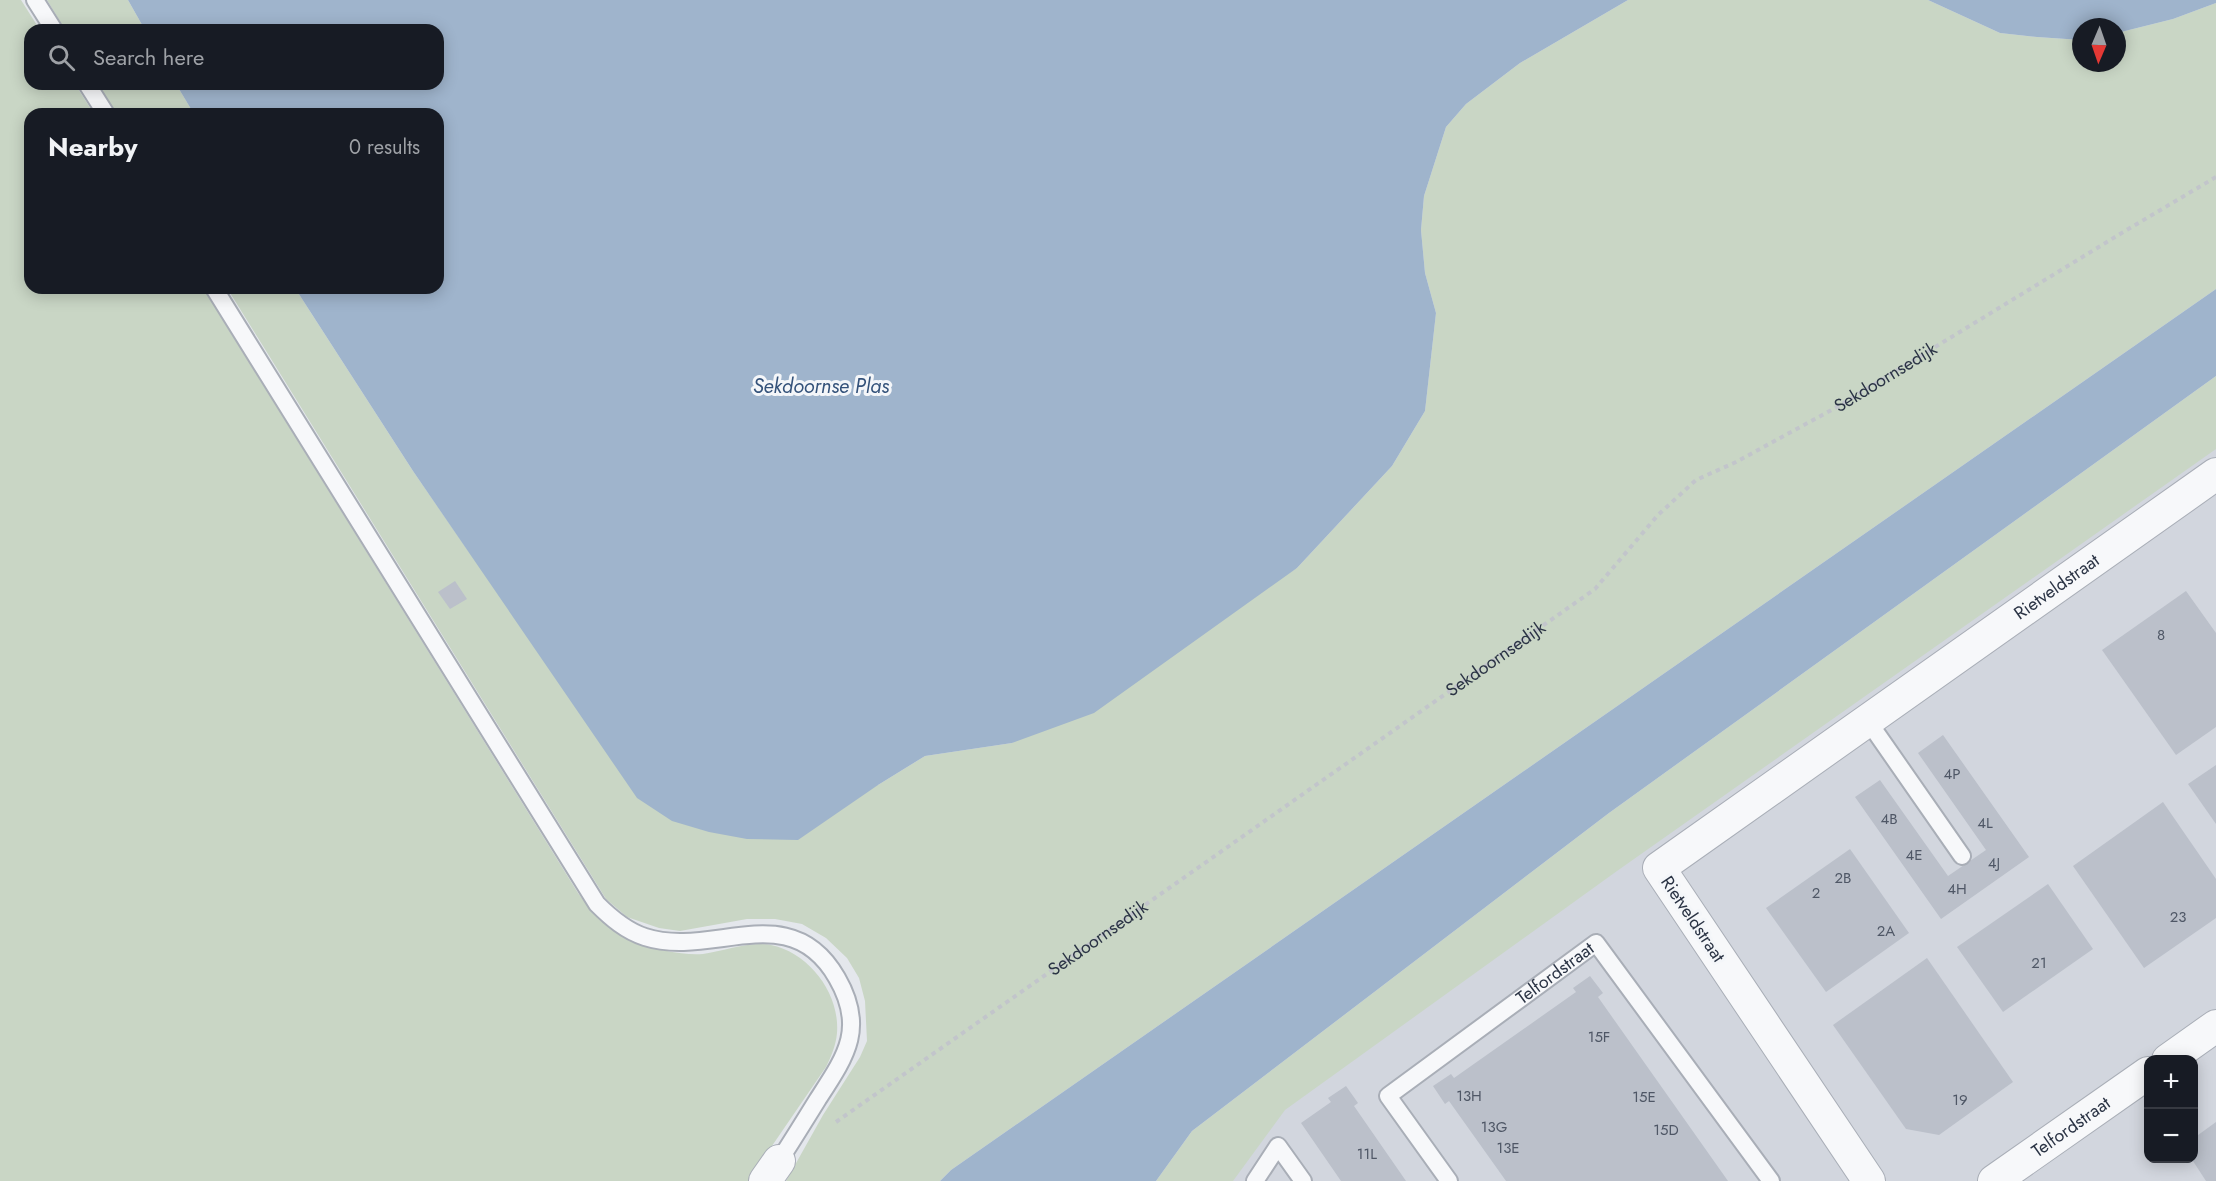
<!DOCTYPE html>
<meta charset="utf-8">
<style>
body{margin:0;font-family:Jost,sans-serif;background:#20242c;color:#f1f3f6}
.controls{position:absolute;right:18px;bottom:18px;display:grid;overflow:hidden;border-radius:12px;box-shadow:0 3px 15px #0003}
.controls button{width:54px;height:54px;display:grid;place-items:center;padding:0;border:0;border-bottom:2px solid #363941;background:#171b24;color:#f1f3f6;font:30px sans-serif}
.compass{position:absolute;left:2072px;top:18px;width:54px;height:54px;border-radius:50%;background:#171b24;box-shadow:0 3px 15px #0003;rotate:182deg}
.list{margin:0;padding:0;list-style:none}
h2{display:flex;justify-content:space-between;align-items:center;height:78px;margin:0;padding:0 24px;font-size:26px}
h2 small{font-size:20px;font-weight:400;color:#9ea1a6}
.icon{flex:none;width:33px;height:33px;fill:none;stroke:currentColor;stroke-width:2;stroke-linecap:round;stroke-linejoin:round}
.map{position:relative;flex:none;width:2216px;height:1181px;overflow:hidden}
.search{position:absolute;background:#171b24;box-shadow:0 3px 15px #0003;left:24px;top:24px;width:420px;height:66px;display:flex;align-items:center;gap:15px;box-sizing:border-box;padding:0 21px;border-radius:18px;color:#9ea1a6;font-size:22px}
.panel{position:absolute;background:#171b24;box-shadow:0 3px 15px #0003;left:24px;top:108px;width:420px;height:186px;border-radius:18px}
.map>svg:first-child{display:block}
.built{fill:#d2d6de;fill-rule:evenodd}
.green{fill:#c9d6c5}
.water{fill:#9fb4cc}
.building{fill:#bbc0ca}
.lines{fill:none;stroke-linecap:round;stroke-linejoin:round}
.service-casing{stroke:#a9aeb7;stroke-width:20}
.minor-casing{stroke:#a9aeb7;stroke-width:34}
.path{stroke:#c2c5cb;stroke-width:4;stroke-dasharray:4.5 4.5;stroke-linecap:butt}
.service{stroke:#f7f8fa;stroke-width:16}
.minor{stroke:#f7f8fa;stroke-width:32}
.labels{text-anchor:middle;stroke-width:6;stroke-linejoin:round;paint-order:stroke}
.number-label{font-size:15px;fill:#4f5766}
.street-label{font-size:18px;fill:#2b3445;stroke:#f4f6f9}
.water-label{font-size:20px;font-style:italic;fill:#34527a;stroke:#f4f6f9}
</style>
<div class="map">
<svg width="2216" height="1181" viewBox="0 0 2216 1181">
<rect width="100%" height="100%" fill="#e4e7ec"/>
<!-- built -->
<path class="built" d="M2216,428V1181H1180ZM2148,1060H2194V1158H2148Z"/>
<!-- green -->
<g class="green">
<path d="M0,0H21L40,30H30V84H75L94,114H30V288H203L578,893C603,927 624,944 667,951C678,953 691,955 703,954C725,951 749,941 771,945C809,953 840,993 837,1033C836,1045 831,1057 826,1067L748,1181H0Z"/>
<polygon points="47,0 128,0 145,30 65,30"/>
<polygon points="1628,0 1928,0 2000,33 2037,37 2081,40 2081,63 2117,63 2117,33 2173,19 2216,3 2216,289 951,1170 940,1181 786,1181 823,1115 860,1057 867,1041 865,1001 859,978 847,958 826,938 802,924 775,919 747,919 680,931 659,928 627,917 606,899 227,288 295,288 413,471 469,552 878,785 925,756 1012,743 1297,568 1392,466 1425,411 1436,313 1425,273 1421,230 1424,196 1446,127 1466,104 1520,63"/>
<polygon points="98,84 176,84 194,114 116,114"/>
<polygon points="2216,376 2216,449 1617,871 1285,1110 1233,1181 1156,1181 1192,1131 1609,813"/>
</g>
<!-- water -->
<g class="water">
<polygon points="128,0 1628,0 1520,63 1466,104 1446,127 1424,196 1421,230 1425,273 1436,313 1425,411 1392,466 1297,568 1094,713 1012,743 925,756 878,785 798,840 747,839 709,832 672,821 637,798 413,471 295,288 438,288 438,114 194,114 176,84 438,84 438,30 145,30"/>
<polygon points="1928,0 2216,0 2216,3 2173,19 2117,33 2117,27 2081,27 2081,40 2037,37 2000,33"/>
<polygon points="2216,289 2216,376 1609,813 1192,1131 1156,1181 940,1181 951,1170"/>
</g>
<!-- building -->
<g class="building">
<polygon points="455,581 467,599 450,609 438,592"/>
<polygon points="2186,591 2216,633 2216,727 2176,755 2102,650"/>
<polygon points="1943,735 2029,857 1941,919 1855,797 1880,780 1948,876 1986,850 1918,753"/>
<polygon points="2216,765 2216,824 2188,784"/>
<polygon points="2163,802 2216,879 2216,918 2144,968 2073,866"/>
<polygon points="1850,849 1909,933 1826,992 1766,908"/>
<polygon points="2048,884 2093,949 2003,1012 1957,947"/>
<polygon points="1927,958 2013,1082 1939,1135 1906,1129 1833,1025"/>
<polygon points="1590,976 1603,993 1598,997 1728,1181 1506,1181 1449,1101 1445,1104 1433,1086 1451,1074 1454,1078 1576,992 1573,988"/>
<polygon points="1346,1086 1358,1103 1354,1106 1406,1181 1341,1181 1301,1123 1331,1102 1328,1098"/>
<polygon points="2216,1122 2216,1181 2206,1181 2191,1158 2194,1158 2194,1138"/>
</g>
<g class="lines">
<defs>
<g id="service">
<polyline points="35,0 54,30"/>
<polyline points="87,84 106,114"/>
<path d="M214,288L597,904C611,918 626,931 645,937C713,959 790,896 837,978C866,1028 846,1056 818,1099C805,1120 792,1141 779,1161"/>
<polyline points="1868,721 1962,856"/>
<polyline points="1255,1181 1278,1146 1303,1181"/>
<path id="s2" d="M1449,1181L1388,1096L1596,943L1771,1181"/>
</g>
<g id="minor">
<polyline points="2168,1060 2216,1026"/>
<polyline points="765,1181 779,1161"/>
<path id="s3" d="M1869,1181L1659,868L2216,474"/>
<path id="s4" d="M1994,1181L2148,1073"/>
</g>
</defs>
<!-- service casing -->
<use href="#service" class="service-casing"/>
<!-- minor casing -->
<use href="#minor" class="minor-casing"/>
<!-- path -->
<path class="path" id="s1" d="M836,1122L1595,589L1658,515L1696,480L1736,462L1837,407L2120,234L2216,177"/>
<!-- service -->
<use href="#service" class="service"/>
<!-- minor -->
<use href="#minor" class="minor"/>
</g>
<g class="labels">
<!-- number labels -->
<g class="number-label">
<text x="2161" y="640">8</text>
<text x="1952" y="779">4P</text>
<text x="1889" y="824">4B</text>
<text x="1985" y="828">4L</text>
<text x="1914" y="860">4E</text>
<text x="1994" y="868">4J</text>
<text x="1843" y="883">2B</text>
<text x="1957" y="894">4H</text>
<text x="1816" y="898">2</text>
<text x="2178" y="922">23</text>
<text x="1886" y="936">2A</text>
<text x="2039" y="968">21</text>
<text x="1599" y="1042">15F</text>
<text x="1469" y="1101">13H</text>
<text x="1644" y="1102">15E</text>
<text x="1960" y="1105">19</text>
<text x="1494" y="1132">13G</text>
<text x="1666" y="1135">15D</text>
<text x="1508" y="1153">13E</text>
<text x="1367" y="1159">11L</text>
</g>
<!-- street labels -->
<g class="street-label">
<text dy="6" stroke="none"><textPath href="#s1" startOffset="1292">Sekdoornsedijk</textPath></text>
<text dy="6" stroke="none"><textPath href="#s3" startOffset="864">Rietveldstraat</textPath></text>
<text dy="6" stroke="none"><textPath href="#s1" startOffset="806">Sekdoornsedijk</textPath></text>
<text transform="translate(1693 919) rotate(56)" y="6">Rietveldstraat</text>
<text dy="6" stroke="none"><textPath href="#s1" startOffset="320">Sekdoornsedijk</textPath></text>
<text dy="6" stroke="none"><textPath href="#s2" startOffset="312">Telfordstraat</textPath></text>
<text dy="6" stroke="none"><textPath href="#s4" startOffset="94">Telfordstraat</textPath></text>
</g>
<!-- water labels -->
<g class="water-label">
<text x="821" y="393">Sekdoornse Plas</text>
</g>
</g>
</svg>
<div class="controls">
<button>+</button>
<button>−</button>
</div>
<svg class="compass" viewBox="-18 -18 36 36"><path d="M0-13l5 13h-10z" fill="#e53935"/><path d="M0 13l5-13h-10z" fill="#9ea1a6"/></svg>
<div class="search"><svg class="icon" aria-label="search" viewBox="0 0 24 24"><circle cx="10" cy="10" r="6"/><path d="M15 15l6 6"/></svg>Search here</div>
<section class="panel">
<h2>Nearby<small>0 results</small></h2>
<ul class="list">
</ul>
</section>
</div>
